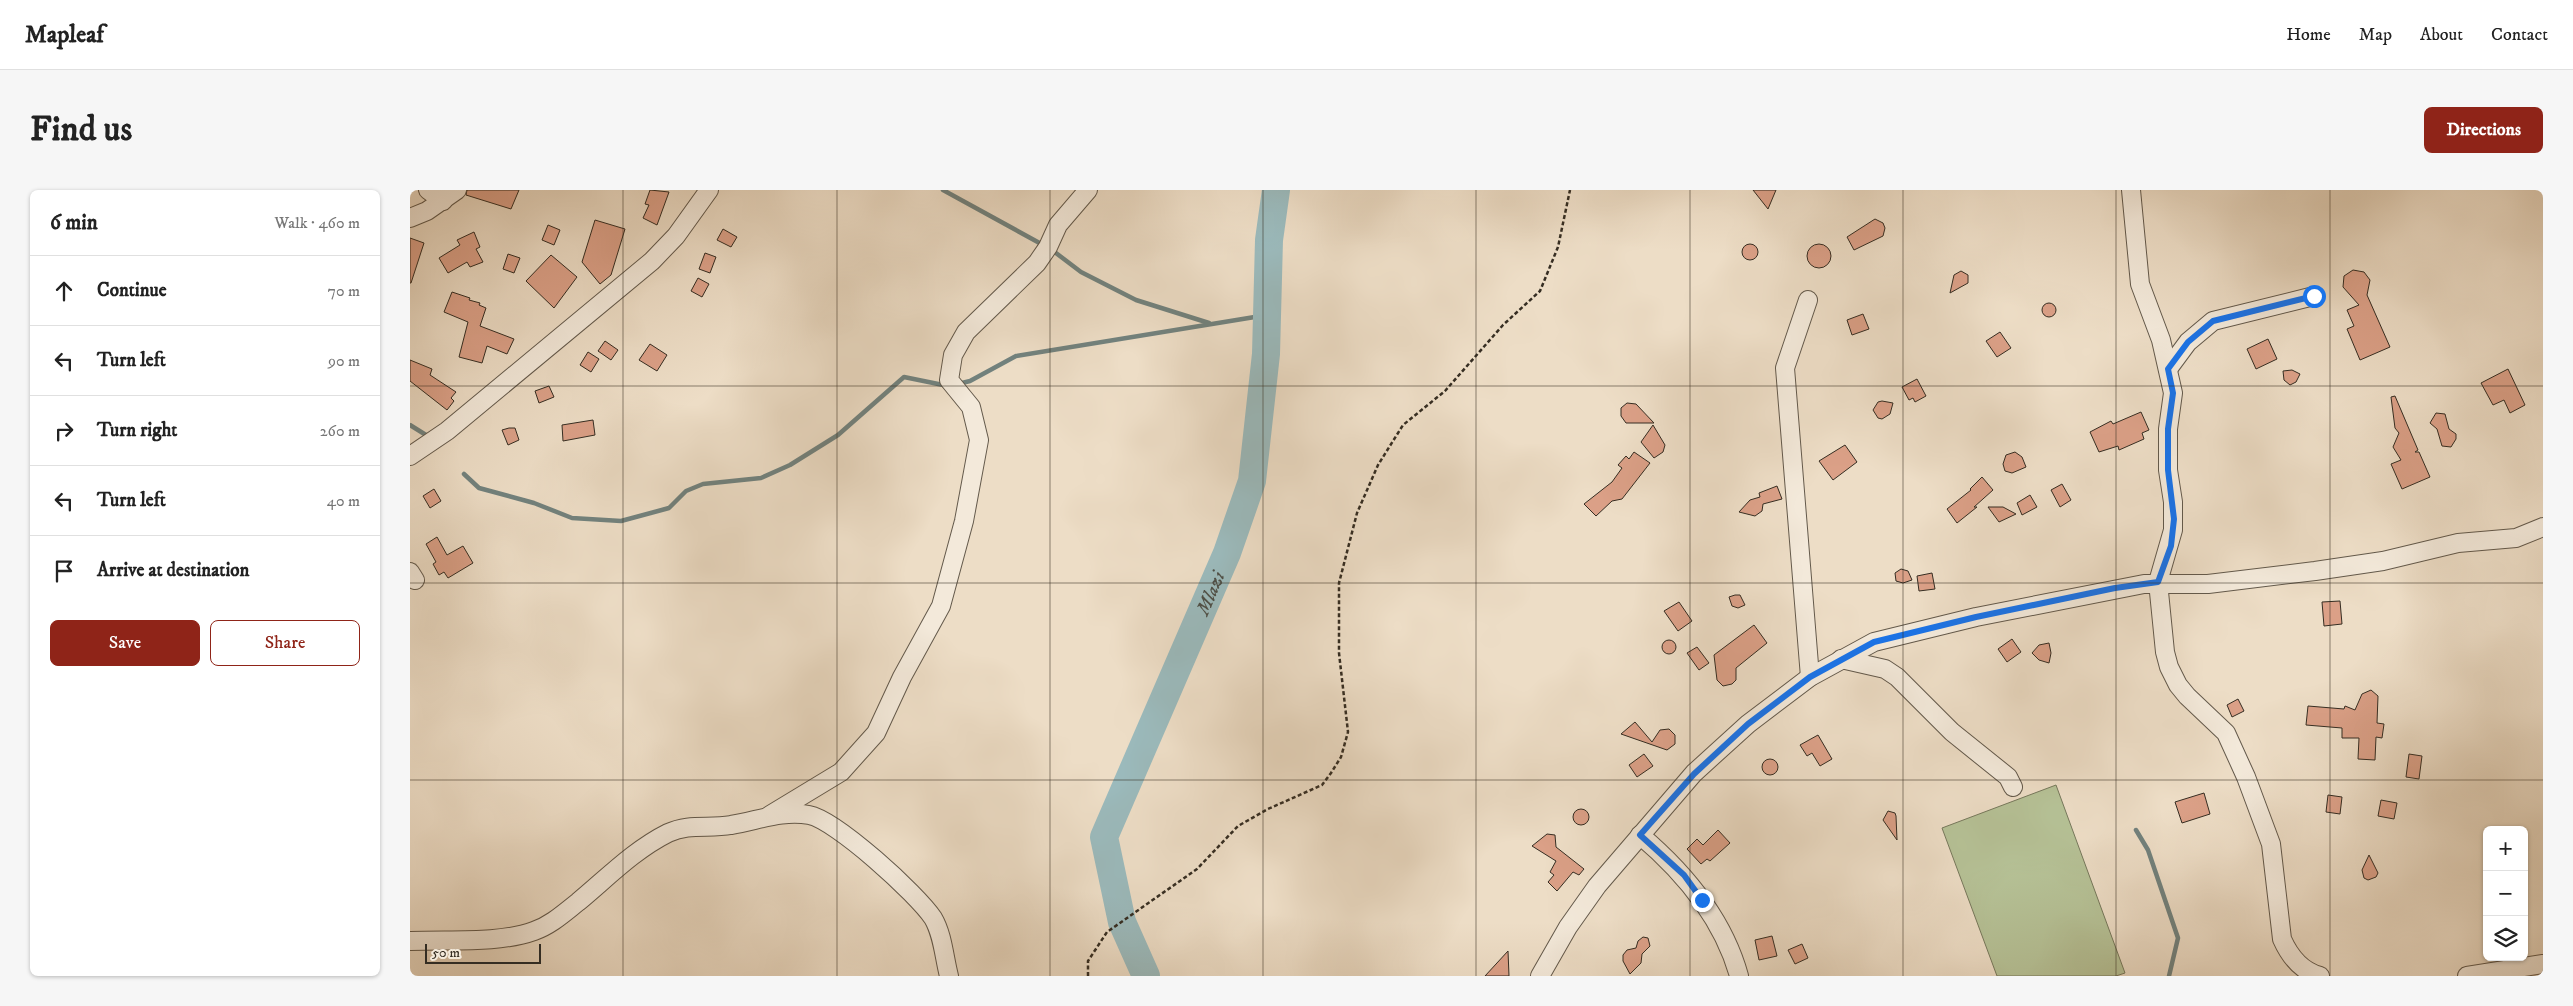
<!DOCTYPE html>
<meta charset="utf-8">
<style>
body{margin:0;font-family:"IM FELL DW Pica",serif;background:#f6f6f6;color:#222}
.controls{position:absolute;right:15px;bottom:15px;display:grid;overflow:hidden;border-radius:8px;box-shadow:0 1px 4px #0004}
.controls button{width:45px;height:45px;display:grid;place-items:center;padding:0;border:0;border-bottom:1px solid #e0e0e0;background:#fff;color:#222;font:25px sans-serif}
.scale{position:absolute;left:15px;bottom:12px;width:116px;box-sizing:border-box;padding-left:5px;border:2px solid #352d22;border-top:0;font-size:14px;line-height:18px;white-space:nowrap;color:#352d22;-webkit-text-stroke:4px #f3e9da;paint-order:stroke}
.stop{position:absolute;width:15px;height:15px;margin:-11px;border:4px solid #1a73e8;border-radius:50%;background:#fff}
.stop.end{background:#1a73e8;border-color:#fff;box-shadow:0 1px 5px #0008}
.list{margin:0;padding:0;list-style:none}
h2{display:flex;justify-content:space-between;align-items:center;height:65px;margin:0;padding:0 20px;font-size:21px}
h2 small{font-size:16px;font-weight:400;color:#767676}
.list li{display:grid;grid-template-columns:32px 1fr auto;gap:15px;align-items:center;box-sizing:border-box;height:70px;padding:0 20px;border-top:1px solid #e0e0e0}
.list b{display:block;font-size:19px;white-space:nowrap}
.list em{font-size:16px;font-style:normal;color:#767676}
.actions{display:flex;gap:10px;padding:15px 20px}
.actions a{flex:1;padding:11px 0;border:1px solid #8f2418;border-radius:8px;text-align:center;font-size:18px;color:#8f2418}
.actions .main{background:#8f2418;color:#fff}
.icon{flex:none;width:28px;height:28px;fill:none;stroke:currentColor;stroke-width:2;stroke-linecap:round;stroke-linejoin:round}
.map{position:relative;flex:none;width:2133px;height:786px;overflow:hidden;border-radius:8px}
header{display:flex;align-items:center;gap:30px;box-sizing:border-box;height:70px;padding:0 25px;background:#fff;border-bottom:1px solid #e0e0e0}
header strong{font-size:24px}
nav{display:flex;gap:28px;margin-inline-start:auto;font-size:18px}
.intro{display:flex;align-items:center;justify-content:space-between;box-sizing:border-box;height:120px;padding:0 30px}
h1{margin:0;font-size:35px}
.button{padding:12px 22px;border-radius:8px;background:#8f2418;color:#fff;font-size:18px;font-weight:700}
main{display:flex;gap:30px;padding:0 30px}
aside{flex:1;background:#fff;border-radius:8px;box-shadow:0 1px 4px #0004}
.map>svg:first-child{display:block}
.green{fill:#b6c297;stroke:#76785c}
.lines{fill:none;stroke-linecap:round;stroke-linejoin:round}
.stream{stroke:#72827e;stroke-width:4.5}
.river{stroke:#9bbabc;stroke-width:28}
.building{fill:#dba087;stroke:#352d22}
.minor-casing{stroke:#63594b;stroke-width:20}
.path{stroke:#352d22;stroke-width:2.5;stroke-dasharray:4 2.5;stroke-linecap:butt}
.minor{stroke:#f3e9da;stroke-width:18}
.route{stroke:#1a73e8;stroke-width:6}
.grid{fill:none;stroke:#352d22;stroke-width:1;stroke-opacity:0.55}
.labels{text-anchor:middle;stroke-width:4;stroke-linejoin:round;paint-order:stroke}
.water-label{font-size:19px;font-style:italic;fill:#4e5048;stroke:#f3e9da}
</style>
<header>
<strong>Mapleaf</strong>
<nav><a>Home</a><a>Map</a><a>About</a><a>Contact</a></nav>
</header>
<div class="intro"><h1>Find us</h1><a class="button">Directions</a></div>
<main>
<aside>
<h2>6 min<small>Walk · 460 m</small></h2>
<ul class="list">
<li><svg class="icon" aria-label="ahead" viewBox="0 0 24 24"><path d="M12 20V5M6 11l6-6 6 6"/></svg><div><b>Continue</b></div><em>70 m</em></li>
<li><svg class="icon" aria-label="left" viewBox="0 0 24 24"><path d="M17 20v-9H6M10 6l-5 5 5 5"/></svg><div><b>Turn left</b></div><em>90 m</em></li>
<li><svg class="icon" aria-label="right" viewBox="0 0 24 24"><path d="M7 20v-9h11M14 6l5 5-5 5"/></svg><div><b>Turn right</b></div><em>260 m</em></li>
<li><svg class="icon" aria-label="left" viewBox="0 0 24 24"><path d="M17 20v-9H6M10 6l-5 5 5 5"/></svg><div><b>Turn left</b></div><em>40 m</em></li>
<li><svg class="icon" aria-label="arrive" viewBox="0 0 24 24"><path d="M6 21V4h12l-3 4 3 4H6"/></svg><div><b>Arrive at destination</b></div></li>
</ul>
<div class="actions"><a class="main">Save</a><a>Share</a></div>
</aside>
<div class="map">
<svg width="2133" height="786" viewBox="0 0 2133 786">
<rect width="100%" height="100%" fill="#edddc6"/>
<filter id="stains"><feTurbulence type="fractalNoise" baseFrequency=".004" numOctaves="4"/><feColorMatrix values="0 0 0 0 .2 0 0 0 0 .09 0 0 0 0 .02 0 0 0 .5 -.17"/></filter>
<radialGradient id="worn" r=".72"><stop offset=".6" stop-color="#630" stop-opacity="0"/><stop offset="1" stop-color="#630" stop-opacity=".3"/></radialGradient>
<!-- green -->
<polygon class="green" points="1646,595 1715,783 1706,786 1587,786 1532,638"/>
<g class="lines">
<!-- stream -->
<g class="stream">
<polyline points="533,0 635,56"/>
<polyline points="642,60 671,82 726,110 799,133"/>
<polyline points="548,194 560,191 606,166 857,125"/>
<polyline points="0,235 16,245"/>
<polyline points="54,284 69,298 124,313 162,328 211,331 259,318 276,301 293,294 351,288 380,275 428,245 494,187 538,196"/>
<polyline points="1726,640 1738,660 1768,748 1759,786"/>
</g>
<!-- river -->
<path class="river" id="s1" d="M736,786L712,732L694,647L817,363L842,291L856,164L859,50L866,0"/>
</g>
<!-- building -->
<g class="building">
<polygon points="57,0 109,0 101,19 56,5"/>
<polygon points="240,0 259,2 247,35 233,28 239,15 235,14"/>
<polygon points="1343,0 1366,0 1358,19"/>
<polygon points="1465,29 1473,33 1475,38 1473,46 1444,60 1437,47"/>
<polygon points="185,30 215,39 201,85 190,94 172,72"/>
<polygon points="138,35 150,40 144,55 132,50"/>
<polygon points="313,39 327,47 321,57 307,50"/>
<polygon points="64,42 70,57 66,59 73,72 60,77 57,72 38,83 29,68 50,55 47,50"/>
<polygon points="0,48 14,53 1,93 0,93"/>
<circle cx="1409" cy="66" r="12"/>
<circle cx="1340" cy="62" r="8"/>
<polygon points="295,63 306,67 300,83 289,79"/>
<polygon points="98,64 110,68 104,83 93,79"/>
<polygon points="141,65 167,87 144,118 116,91"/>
<polygon points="1943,80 1954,82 1960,90 1957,105 1980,157 1950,170 1937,139 1944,136 1937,120 1949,115 1933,97 1934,86"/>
<polygon points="1551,81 1558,85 1558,93 1540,103 1544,85"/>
<polygon points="288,88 299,94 292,107 281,101"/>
<polygon points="42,102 60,108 59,110 70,113 69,115 76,118 70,136 104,149 97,164 77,156 72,173 49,167 58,132 34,122"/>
<circle cx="1639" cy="120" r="7"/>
<polygon points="1453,124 1459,139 1442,145 1437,130"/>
<polygon points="1590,142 1601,158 1587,167 1576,151"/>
<polygon points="1858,149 1867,169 1846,179 1837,159"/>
<polygon points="195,151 208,160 201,170 188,161"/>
<polygon points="240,154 257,165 247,181 229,170"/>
<polygon points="178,162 189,169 181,182 170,175"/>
<polygon points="0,170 22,179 20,185 46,202 41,208 44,211 37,220 0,191"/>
<polygon points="2098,179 2115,215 2100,223 2094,210 2083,215 2071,193"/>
<polygon points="1882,180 1890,184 1886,192 1880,195 1874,190 1873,181"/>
<polygon points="1507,189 1516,206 1505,212 1503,208 1499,210 1492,197"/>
<polygon points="139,196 144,207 129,213 125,201"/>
<polygon points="1985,206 2008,260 2005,262 2009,262 2020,287 1992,299 1981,274 1991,270 1983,257 1989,243 1985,238 1981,207"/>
<polygon points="1472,211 1483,213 1480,224 1472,229 1468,228 1463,220 1468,212"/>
<polygon points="1217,213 1226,214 1244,233 1216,233 1211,226 1211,218"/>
<polygon points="1731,222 1739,240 1732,243 1734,249 1709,260 1708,256 1689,262 1680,242 1701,231 1703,234"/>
<polygon points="2026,223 2035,224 2039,239 2046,244 2046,249 2041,257 2032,256 2027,239 2020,233"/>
<polygon points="183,230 185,245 153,251 152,235"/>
<polygon points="1243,235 1255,255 1253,262 1244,268 1231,252"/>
<polygon points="99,238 105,238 109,250 98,255 92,240"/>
<polygon points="1435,255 1447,272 1423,290 1409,271"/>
<polygon points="1224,262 1240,273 1212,309 1202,311 1186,326 1174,314 1202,292 1212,278 1208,275 1216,266 1219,269"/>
<polygon points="1605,262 1612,267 1616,277 1602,283 1595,281 1593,274 1596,265"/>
<polygon points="1572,287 1583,300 1564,317 1567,317 1547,333 1537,319 1561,300 1560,299"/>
<polygon points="1652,294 1661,310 1650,317 1641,300"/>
<polygon points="1367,296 1372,309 1353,314 1352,321 1345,326 1329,322 1340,310 1350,307 1349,303"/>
<polygon points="24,299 31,311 20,318 13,306"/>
<polygon points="1620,305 1627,317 1612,325 1607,313"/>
<polygon points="1578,317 1593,317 1606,324 1589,332"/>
<polygon points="27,347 37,365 53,356 63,373 38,388 34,382 29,385 23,374 26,372 16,354"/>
<polygon points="1491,379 1498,381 1502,390 1493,393 1486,391 1485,383"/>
<polygon points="1522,383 1525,399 1509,401 1507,386"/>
<polygon points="1325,405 1330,405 1335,415 1328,418 1322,416 1319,407"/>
<polygon points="1930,411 1932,434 1914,436 1912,412"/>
<polygon points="1269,412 1282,431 1268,441 1254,421"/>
<polygon points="1344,435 1357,453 1326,478 1326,490 1322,494 1313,496 1307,490 1304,465"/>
<polygon points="1602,449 1611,462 1597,472 1588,459"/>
<circle cx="1259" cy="457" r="7"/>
<polygon points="1639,453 1641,463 1639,473 1629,470 1622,463 1629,455"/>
<polygon points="1287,457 1299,473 1289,480 1277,463"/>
<polygon points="1961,500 1968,506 1967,533 1974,534 1972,548 1966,547 1965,570 1948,569 1949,548 1932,548 1932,538 1896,535 1898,516 1934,519 1935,516 1945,520 1952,504"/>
<polygon points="1828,509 1834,521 1822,527 1817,515"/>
<polygon points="1225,532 1242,552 1250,540 1259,539 1265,545 1265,554 1257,560 1211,544"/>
<polygon points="1408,545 1422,569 1410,576 1402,563 1397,566 1390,555"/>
<polygon points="1234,564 1243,576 1227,587 1219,575"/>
<polygon points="1999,564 2012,566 2009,589 1996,587"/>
<circle cx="1360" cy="577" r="8"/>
<polygon points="1794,603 1800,624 1772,633 1765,612"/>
<polygon points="1918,605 1932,607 1930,624 1916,622"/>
<polygon points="1971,610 1987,613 1984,629 1968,626"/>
<circle cx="1171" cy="627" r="8"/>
<polygon points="1478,621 1485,623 1486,626 1487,650 1473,630"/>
<polygon points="1308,640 1320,653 1300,671 1297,669 1291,674 1277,659 1287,649 1293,655"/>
<polygon points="1137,644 1145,645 1146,657 1174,679 1169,685 1163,682 1147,701 1138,692 1144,685 1140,682 1146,671 1122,656"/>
<polygon points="1959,665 1968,683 1966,687 1958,690 1954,688 1952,680"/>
<polygon points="1362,746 1367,766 1349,770 1345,750"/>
<polygon points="1233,747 1238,748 1240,756 1232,764 1231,773 1220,784 1213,771 1213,765 1217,760 1226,758 1228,751"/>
<polygon points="1392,754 1398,768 1385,774 1378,760"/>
<polygon points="1098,761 1099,786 1075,786"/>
</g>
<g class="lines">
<defs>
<g id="minor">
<polyline points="18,0 33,11"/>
<path d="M1721,0L1730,94L1751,150L1763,203L1758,239V280L1763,312V340L1748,392L1755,462L1759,477L1768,495L1777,506L1816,543L1836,587L1861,654L1872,749C1880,767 1891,781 1910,786"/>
<polyline points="0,28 17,21 47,0"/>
<polyline points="1398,110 1375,178 1400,487"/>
<polyline points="1758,179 1778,152 1803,131 1904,106"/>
<polyline points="0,266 37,241 242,71 266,46 299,0"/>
<polyline points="0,382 5,390"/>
<polyline points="1431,469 1475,479 1487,487 1542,542 1598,587 1603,597"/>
<polyline points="360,625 431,582 466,543 492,487 531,416 554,331 569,250 561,217 539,190 543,165 556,142 627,73 638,57 648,35 678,0"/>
<path d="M1230,645C1275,683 1313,728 1329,786"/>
<path d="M0,751C38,749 88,754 124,741C141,735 154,723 168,712C197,688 224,660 258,643C279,633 299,639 321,635C347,631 372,620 399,625C426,630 507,704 523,728C533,745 534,767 539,786"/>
<polyline points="1130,786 1158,737 1187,696 1284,583 1338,534 1400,487 1464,452 1566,427 1734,394 1798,394 1905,381 1973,371 2048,353 2106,348 2133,337"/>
<polyline points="2057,786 2133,774"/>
</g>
</defs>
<!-- minor casing -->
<use href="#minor" class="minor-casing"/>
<!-- path -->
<polyline class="path" points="678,786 678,771 697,742 787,679 828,636 858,619 912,595 921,583 931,567 938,542 929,463 929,393 947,323 968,275 993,235 1035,201 1093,135 1130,101 1148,57 1160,0"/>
<!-- minor -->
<use href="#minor" class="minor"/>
</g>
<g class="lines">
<!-- route -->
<polyline class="route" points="1292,710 1274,685 1230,645 1284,584 1338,534 1400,487 1464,452 1566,427 1705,398 1748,392 1761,356 1764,329 1758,280 1758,239 1763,203 1758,179 1778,152 1803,131 1904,106"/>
</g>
<!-- grid -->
<path class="grid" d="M213,0V786M427,0V786M640,0V786M853,0V786M1066,0V786M1280,0V786M1493,0V786M1706,0V786M1920,0V786M0,196H2133M0,393H2133M0,590H2133"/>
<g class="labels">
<!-- water labels -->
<g class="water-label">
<text dy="7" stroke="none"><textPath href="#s1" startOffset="412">Mlazi</textPath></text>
</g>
</g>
<rect width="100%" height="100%" filter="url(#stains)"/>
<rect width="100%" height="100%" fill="url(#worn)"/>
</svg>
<div class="controls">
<button>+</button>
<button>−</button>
<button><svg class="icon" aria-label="layers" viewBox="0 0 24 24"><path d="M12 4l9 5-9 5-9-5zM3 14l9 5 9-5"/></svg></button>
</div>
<div class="scale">50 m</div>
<div class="stop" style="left:1904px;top:106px"></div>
<div class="stop end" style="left:1292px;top:710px"></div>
</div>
</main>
